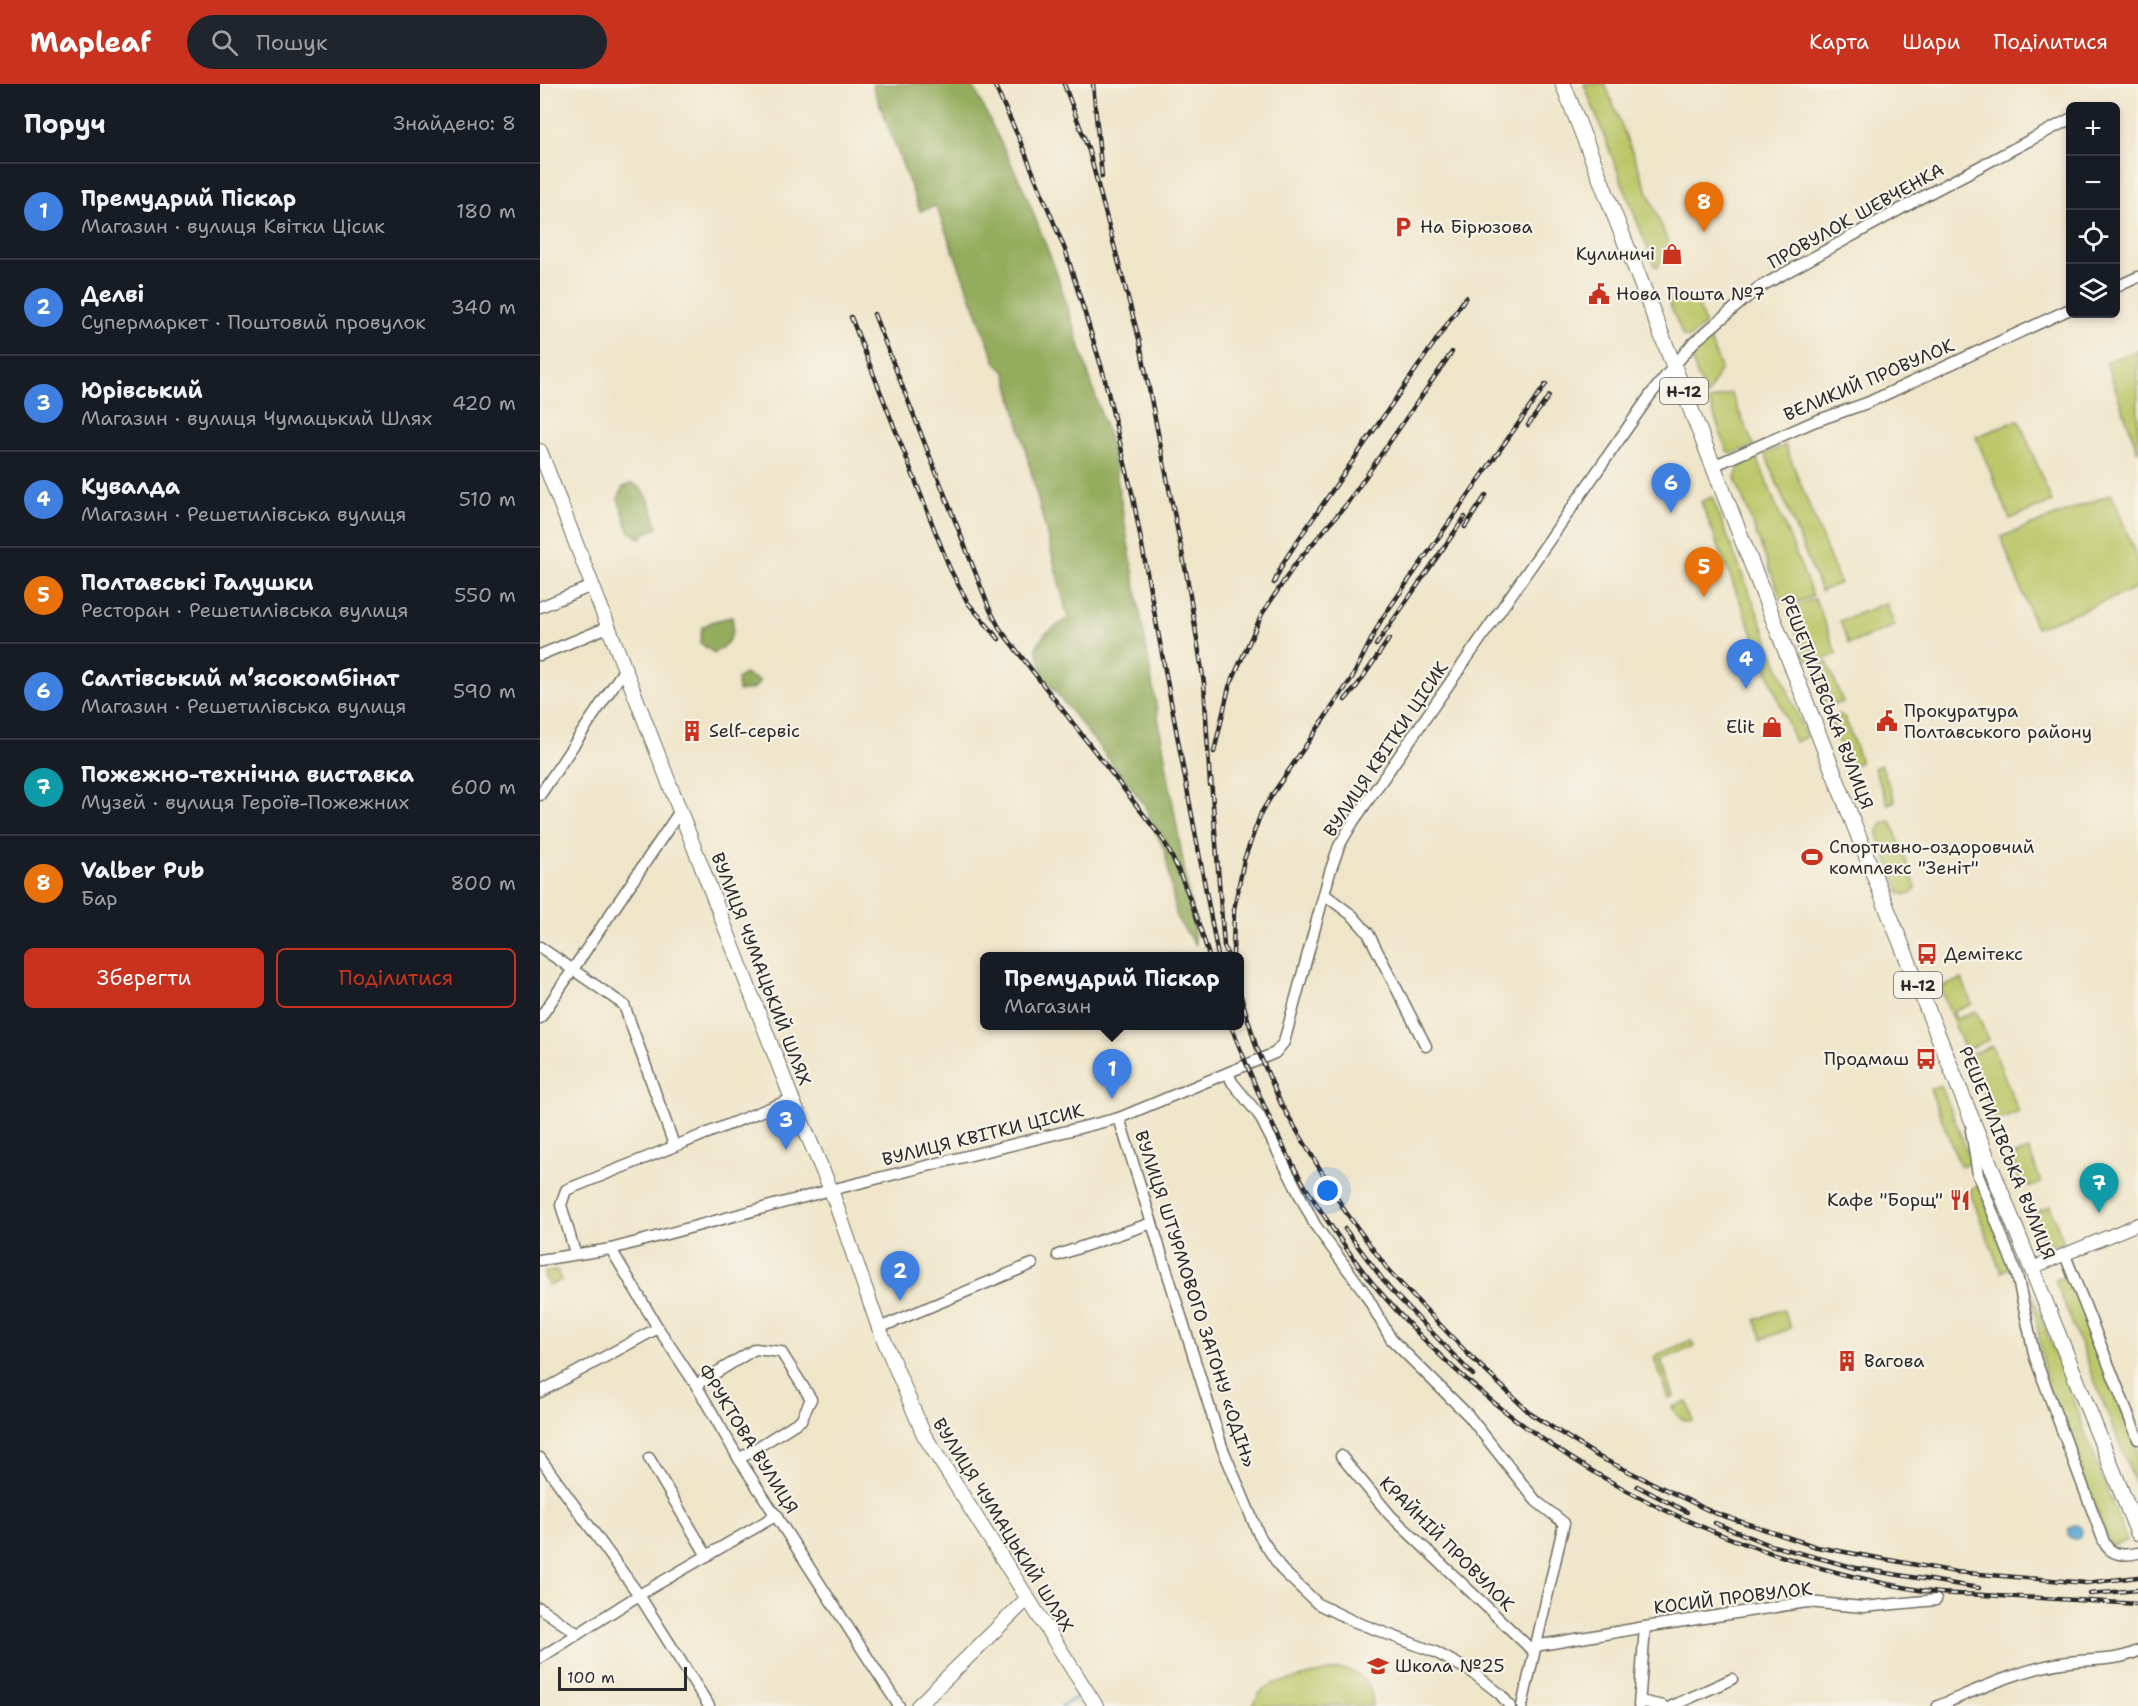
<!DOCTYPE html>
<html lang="uk">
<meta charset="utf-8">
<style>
body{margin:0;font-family:"Shantell Sans",sans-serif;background:#20242c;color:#f1f3f6}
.controls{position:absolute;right:18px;top:18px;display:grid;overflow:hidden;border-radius:9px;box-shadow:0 3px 9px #0003}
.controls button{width:54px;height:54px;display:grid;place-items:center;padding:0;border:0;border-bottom:2px solid #363941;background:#171b24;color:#f1f3f6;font:30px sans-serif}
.scale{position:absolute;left:18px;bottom:15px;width:129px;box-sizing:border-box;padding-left:6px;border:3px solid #2b2b2b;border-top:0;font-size:16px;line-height:21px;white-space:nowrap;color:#2b2b2b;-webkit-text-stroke:4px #f7f3e8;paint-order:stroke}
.you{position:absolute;left:788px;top:1107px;width:21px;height:21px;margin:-15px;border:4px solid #fff;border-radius:50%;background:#1a73e8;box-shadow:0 0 0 9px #1a73e833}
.badge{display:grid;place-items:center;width:39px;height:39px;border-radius:50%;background:#c8321e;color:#fff;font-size:20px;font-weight:700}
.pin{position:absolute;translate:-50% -50px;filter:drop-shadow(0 2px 3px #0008)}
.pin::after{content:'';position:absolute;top:32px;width:21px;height:18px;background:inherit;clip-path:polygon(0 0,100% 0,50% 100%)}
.popup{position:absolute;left:440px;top:868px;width:264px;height:78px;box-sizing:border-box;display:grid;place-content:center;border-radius:9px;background:#171b24;filter:drop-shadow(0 2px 4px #0005);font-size:20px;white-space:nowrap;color:#9ea1a6}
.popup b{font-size:22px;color:#f1f3f6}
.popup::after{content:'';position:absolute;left:50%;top:100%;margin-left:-12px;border:12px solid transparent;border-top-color:#171b24}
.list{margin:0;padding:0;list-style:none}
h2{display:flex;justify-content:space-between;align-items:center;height:78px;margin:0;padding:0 24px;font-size:26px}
h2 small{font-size:20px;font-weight:400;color:#9ea1a6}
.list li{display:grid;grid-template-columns:39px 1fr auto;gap:18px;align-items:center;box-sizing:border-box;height:96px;padding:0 24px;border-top:2px solid #363941}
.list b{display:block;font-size:22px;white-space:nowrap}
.list p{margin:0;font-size:20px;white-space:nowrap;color:#9ea1a6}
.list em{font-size:20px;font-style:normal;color:#9ea1a6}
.actions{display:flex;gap:12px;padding:18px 24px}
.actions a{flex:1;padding:14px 0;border:2px solid #c8321e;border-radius:9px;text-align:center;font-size:21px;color:#c8321e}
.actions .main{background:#c8321e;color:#fff}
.icon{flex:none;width:33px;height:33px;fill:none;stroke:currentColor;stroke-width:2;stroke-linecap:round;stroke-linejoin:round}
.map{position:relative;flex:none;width:1598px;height:1622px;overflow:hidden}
header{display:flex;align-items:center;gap:36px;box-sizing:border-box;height:84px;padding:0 30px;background:#c8321e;color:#fff}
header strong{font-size:28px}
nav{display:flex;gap:33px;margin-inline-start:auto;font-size:21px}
.search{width:420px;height:54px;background:#20242c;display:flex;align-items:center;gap:15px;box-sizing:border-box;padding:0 21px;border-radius:33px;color:#9ea1a6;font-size:22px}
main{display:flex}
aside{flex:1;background:#171b24}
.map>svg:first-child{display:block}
.green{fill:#bbc769;stroke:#73794a;stroke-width:1.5}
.forest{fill:#94ac5d;stroke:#606c44;stroke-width:1.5}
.water{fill:#5ca9d5;stroke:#446a80;stroke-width:1.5}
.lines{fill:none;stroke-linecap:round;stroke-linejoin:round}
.stream{stroke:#5ca9d5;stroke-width:2}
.minor-casing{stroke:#706c62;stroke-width:13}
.tertiary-casing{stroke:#706c62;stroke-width:14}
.secondary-casing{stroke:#706c62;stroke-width:16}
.primary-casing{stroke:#706c62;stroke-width:17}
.minor{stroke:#fff;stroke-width:10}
.tertiary{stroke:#fff;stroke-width:12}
.secondary{stroke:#fff;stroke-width:14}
.primary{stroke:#fff;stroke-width:15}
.rail-casing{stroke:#2b2b2b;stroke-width:4.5}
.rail{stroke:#f7f3e8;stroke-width:2;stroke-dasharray:7;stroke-linecap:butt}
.labels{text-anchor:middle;stroke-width:4.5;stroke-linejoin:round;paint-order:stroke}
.shield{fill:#f7f3e8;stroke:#686764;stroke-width:1.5}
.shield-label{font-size:16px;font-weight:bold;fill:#2b2b2b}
.street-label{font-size:18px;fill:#2b2b2b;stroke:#f7f3e8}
.poi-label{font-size:18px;fill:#2b2b2b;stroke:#f7f3e8;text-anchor:start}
</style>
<header>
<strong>Mapleaf</strong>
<div class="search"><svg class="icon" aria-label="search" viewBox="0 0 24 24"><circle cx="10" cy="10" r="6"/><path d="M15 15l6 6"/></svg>Пошук</div>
<nav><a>Карта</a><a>Шари</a><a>Поділитися</a></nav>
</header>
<main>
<aside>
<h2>Поруч<small>Знайдено: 8</small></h2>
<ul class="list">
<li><span class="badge" style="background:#3f7fe0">1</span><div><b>Премудрий Піскар</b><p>Магазин · вулиця Квітки Цісик</p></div><em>180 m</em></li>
<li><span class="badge" style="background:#3f7fe0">2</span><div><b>Делві</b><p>Супермаркет · Поштовий провулок</p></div><em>340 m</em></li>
<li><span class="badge" style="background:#3f7fe0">3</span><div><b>Юрівський</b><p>Магазин · вулиця Чумацький Шлях</p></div><em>420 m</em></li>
<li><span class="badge" style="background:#3f7fe0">4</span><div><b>Кувалда</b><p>Магазин · Решетилівська вулиця</p></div><em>510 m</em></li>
<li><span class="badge" style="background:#e8710a">5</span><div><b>Полтавські Галушки</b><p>Ресторан · Решетилівська вулиця</p></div><em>550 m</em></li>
<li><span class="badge" style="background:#3f7fe0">6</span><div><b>Салтівський мʼясокомбінат</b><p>Магазин · Решетилівська вулиця</p></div><em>590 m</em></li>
<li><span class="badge" style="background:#0f9aa8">7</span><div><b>Пожежно-технічна виставка</b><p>Музей · вулиця Героїв-Пожежних</p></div><em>600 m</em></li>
<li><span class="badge" style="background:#e8710a">8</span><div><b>Valber Pub</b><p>Бар</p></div><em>800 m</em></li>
</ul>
<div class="actions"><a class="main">Зберегти</a><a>Поділитися</a></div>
</aside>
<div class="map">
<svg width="1598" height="1622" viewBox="0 0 1598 1622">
<rect width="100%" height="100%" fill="#f7f3e8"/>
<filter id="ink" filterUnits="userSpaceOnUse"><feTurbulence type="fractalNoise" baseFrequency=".0167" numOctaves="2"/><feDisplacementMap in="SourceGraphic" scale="12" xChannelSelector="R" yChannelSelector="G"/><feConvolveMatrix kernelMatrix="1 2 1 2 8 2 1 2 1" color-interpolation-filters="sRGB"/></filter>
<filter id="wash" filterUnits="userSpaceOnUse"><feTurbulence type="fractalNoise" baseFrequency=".008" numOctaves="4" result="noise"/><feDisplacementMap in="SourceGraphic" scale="24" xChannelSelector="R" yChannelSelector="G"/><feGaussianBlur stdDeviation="1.35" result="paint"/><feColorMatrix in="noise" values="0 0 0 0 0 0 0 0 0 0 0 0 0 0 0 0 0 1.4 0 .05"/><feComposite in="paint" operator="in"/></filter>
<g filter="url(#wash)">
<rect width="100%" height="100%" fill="#efe5c9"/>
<!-- green -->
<g class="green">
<polygon points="1044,0 1065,0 1129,161 1118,183 1114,181"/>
<polygon points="1134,211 1157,218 1165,240 1149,254 1143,252 1128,216"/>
<path d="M1169,254L1181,284L1167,313C1163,303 1148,276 1154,267C1158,262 1165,258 1169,254Z"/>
<polygon points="1598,266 1598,368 1566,278"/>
<polygon points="1191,309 1214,362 1192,369 1187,367 1169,317"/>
<polygon points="1479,336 1512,418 1470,435 1436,353"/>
<polygon points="1245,361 1300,499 1281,507 1225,370"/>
<polygon points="1217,374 1273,512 1254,519 1242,517 1195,394 1199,383"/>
<polygon points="1572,410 1598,477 1598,504 1496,544 1461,453"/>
<polygon points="1172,413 1266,653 1255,658 1161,418"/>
<path d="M1275,515L1297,570L1274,579L1267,575L1250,530C1254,520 1266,518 1275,515Z"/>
<polygon points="1346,519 1355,542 1309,560 1300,537"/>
<polygon points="1287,578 1303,618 1290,622 1286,620 1274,591 1279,582"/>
<polygon points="1299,630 1305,634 1320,675 1320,679 1310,681 1307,678 1291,638 1292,635"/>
<polygon points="1341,681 1355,717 1348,720 1334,684"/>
<path d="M1350,737L1352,739L1376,803C1373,811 1367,812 1360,809L1338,751C1337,743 1342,739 1350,737Z"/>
<polygon points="1422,895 1432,920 1413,928 1416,935 1436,927 1448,956 1425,966 1400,904"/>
<polygon points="1452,962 1479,1028 1455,1038 1428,971"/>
<polygon points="1401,1001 1431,1078 1420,1082 1390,1005"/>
<polygon points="1489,1066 1501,1099 1491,1103 1480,1098 1470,1073"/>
<polygon points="1439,1102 1471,1184 1461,1188 1429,1106"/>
<path d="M1510,1122L1524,1159C1504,1166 1500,1149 1493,1133L1496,1128Z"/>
<polygon points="17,1186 21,1196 8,1202 4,1189"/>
<polygon points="1530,1191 1598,1366 1598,1407 1515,1196"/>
<polygon points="1492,1210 1587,1457 1573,1461 1569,1459 1506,1297"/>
<polygon points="1243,1225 1251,1244 1223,1255 1215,1236"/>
<polygon points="1152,1256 1155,1262 1121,1276 1134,1312 1129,1314 1114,1274 1116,1271"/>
<path d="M1148,1318L1153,1337C1142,1337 1136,1333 1132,1323Z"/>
<path d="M798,1585C820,1586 834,1600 832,1622H713L719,1610L732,1600Z"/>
</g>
<!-- forest -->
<g class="forest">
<polygon points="332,0 432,0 485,108 517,190 572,365 653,836 655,860 637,835 625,768 604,720 504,593 496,563 505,550 528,534 466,289 456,279 396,122 380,127"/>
<path d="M92,399C110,407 112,426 118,444L105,449L101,455L89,447L78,414L83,403Z"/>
<path d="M192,533C196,551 188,561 174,569L160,559L162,543L174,537Z"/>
<path d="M204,590L220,597C216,607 207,606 198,607L197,595Z"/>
</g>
<!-- water -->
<circle class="water" cx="1535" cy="1448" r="7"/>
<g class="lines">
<!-- stream -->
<polyline class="stream" points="521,1622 536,1614"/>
</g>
</g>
<g filter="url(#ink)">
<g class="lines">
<defs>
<g id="minor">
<polyline points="1576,203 1598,193"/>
<polyline points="1173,382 1273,338 1327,319 1530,225"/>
<polyline points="0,523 52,502"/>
<polyline points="0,571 68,543"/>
<polyline points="0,711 84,586"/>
<polyline points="784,810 813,832 828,849 886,962"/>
<polyline points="0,863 84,921 134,1061"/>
<polyline points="0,934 140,727"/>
<polyline points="688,989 692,998 719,1031 775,1141 825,1209 851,1255 928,1331 996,1417 1024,1439 982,1622"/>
<polyline points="579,1034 682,1363 719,1451 742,1486 778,1520 813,1537 895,1568 932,1588 960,1610 970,1622"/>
<path d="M1431,1046L1438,1091L1477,1191L1495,1274L1564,1458C1571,1472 1584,1472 1598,1469"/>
<polyline points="71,1165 279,1109 579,1034 735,969 744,958 790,788 799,762 813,738 1111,310 1153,259 1218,204 1386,111 1530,35"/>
<polyline points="35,1169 21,1121 26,1106 252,1015"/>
<polyline points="518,1171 612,1139"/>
<polyline points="1525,1171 1598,1355"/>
<polyline points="0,1176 71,1165 118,1244 156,1301 199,1375 359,1622"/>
<polyline points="339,1244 492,1180"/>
<polyline points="156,1301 215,1265 241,1268 271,1315 261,1336 199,1375"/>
<polyline points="0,1308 118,1244"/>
<polyline points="801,1372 850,1431 994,1568"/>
<polyline points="0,1374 99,1511 169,1622"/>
<polyline points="109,1374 167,1472"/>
<polyline points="0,1524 38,1550"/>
<polyline points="995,1562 1105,1543 1267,1518 1323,1523 1396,1516"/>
<polyline points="0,1574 99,1511 237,1431"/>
<polyline points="1100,1617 1123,1622"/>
<polyline points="1099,1622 1105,1543"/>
<polyline points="1132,1622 1192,1595"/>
<path d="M1398,1622C1437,1606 1479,1586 1521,1579C1548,1574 1572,1579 1598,1567"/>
</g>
<polyline id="tertiary" points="1492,1184 1598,1140"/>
<g id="secondary">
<polyline points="0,367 252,1015 291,1106 339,1244 384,1351 556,1622"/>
<polyline points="378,1622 487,1515"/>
</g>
<polyline id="primary" points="1023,0 1348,827 1598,1449"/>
</defs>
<!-- minor casing -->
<use href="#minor" class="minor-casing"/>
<!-- tertiary casing -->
<use href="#tertiary" class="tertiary-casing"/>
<!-- secondary casing -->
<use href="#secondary" class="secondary-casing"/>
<!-- primary casing -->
<use href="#primary" class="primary-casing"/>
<!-- minor -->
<use href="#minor" class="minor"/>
<!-- tertiary -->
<use href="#tertiary" class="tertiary"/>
<!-- secondary -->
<use href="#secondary" class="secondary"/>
<!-- primary -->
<use href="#primary" class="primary"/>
<defs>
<g id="rail">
<polyline points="454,0 478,52 526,168 563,288 593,413 678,872"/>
<polyline points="524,0 549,67 555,90 599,255 647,493 664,599 670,701"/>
<polyline points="553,0 562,93"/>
<path d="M334,230L450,526L460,545L624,757C644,794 657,832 669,872"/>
<polyline points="311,233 410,485 428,519 459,555"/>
<polyline points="988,341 1009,312"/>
<polyline points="925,443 946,411"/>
<polyline points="734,499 743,479 758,456 926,213"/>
<polyline points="836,561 925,433"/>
<polyline points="805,616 817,602 849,555"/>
<polyline points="674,668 689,603 722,530 756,479 806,421 912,268"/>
<polyline points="671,695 684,862 688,872"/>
<polyline points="693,872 694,825 704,776 721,729 734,708 812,594 841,536 1006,300"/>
<polyline points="700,909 716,962 741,1020 805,1127 849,1187 929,1271 991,1330 1059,1373 1172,1428 1277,1463 1416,1488 1546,1499 1598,1493"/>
<path d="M691,942C716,1004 741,1068 779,1124C798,1153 818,1183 841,1209C982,1373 1171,1471 1384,1507C1408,1511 1434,1510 1459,1512C1505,1514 1552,1517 1598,1520"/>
<polyline points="805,1145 849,1204 933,1291"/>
<polyline points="1097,1402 1147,1428"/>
<polyline points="1175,1439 1230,1461 1316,1484 1439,1504"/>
<polyline points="1550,1510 1598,1506"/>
</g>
</defs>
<!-- rail casing -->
<use href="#rail" class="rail-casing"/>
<!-- rail -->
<use href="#rail" class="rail"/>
</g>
</g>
<!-- icons -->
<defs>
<symbol id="parking-bare" viewBox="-9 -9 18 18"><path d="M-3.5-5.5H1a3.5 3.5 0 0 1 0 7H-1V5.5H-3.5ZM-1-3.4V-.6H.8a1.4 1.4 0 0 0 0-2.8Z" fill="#c8321e" stroke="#f7f3e8" stroke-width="2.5" paint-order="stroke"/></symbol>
<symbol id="shop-bare" viewBox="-9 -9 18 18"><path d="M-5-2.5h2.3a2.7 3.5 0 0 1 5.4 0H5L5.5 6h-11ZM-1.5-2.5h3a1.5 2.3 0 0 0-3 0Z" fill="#c8321e" stroke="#f7f3e8" stroke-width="2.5" paint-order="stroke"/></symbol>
<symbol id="civic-bare" viewBox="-9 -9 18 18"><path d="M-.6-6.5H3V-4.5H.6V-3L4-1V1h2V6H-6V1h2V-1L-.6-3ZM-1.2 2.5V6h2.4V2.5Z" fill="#c8321e" stroke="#f7f3e8" stroke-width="2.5" paint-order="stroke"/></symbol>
<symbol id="building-bare" viewBox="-9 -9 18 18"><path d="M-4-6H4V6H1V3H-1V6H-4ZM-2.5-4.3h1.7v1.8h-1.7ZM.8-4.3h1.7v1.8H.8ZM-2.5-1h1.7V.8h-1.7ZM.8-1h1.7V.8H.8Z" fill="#c8321e" stroke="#f7f3e8" stroke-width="2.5" paint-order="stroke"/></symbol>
<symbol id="stadium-bare" viewBox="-9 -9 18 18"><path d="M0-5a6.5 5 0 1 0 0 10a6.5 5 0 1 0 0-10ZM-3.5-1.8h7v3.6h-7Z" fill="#c8321e" stroke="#f7f3e8" stroke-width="2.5" paint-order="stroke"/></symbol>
<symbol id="bus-bare" viewBox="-9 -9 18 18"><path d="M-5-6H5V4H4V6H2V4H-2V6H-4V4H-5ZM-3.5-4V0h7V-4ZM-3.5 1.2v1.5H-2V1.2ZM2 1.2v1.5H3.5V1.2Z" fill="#c8321e" stroke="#f7f3e8" stroke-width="2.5" paint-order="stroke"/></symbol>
<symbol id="restaurant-bare" viewBox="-9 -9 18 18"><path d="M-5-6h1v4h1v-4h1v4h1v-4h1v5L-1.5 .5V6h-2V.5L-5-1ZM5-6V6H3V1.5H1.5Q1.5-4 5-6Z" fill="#c8321e" stroke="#f7f3e8" stroke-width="2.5" paint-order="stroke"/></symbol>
<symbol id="school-bare" viewBox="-9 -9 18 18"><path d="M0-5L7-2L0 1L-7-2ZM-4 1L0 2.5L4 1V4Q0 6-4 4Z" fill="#c8321e" stroke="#f7f3e8" stroke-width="2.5" paint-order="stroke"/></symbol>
</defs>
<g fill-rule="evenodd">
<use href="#parking-bare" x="848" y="128" width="30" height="30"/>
<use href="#shop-bare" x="1117" y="155" width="30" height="30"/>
<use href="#civic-bare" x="1044" y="195" width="30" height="30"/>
<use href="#civic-bare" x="1332" y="622" width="30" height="30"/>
<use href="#shop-bare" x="1217" y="628" width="30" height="30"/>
<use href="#building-bare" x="137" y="632" width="30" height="30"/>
<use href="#stadium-bare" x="1257" y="758" width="30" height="30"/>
<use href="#bus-bare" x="1372" y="855" width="30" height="30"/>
<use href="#bus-bare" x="1371" y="960" width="30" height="30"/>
<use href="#restaurant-bare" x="1405" y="1101" width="30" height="30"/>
<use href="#building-bare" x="1292" y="1262" width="30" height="30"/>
<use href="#school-bare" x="823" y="1567" width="30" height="30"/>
</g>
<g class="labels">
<!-- shield labels -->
<g class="shield">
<rect x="1120" y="294" width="48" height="26" rx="4.5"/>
<rect x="1354" y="888" width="48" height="26" rx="4.5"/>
</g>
<g class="shield-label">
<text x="1144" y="313">Н-12</text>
<text x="1378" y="907">Н-12</text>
</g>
<!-- street labels -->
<g class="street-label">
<text transform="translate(1316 132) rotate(-29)" y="6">ПРОВУЛОК ШЕВЧЕНКА</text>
<text transform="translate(1329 296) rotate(-23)" y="6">ВЕЛИКИЙ ПРОВУЛОК</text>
<text transform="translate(1287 618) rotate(69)" y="6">РЕШЕТИЛІВСЬКА ВУЛИЦЯ</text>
<text transform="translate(846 665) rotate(-56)" y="6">ВУЛИЦЯ КВІТКИ ЦІСИК</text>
<text transform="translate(221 885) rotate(69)" y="6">ВУЛИЦЯ ЧУМАЦЬКИЙ ШЛЯХ</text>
<text transform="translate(443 1051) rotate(-14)" y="6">ВУЛИЦЯ КВІТКИ ЦІСИК</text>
<text transform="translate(1467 1069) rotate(68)" y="6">РЕШЕТИЛІВСЬКА ВУЛИЦЯ</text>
<text transform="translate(655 1215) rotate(72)" y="6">ВУЛИЦЯ ШТУРМОВОГО ЗАГОНУ «ОДІН»</text>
<text transform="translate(208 1355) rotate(58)" y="6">ФРУКТОВА ВУЛИЦЯ</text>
<text transform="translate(463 1441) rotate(58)" y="6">ВУЛИЦЯ ЧУМАЦЬКИЙ ШЛЯХ</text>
<text transform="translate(907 1460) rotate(45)" y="6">КРАЙНІЙ ПРОВУЛОК</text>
<text transform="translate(1193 1514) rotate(-7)" y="6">КОСИЙ ПРОВУЛОК</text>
</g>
<!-- poi labels -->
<g class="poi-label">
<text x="880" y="149">На Бірюзова</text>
<text x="1115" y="176" text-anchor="end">Кулиничі</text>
<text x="1076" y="216">Нова Пошта №7</text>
<text x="1364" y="633">Прокуратура<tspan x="1364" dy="21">Полтавського району</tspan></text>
<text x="1215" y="649" text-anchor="end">Elit</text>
<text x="169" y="653">Self-сервіс</text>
<text x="1289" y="769">Спортивно-оздоровчий<tspan x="1289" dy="21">комплекс "Зеніт"</tspan></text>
<text x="1404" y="876">Демітекс</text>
<text x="1369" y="981" text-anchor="end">Продмаш</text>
<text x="1403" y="1122" text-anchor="end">Кафе "Борщ"</text>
<text x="1324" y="1283">Вагова</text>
<text x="855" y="1588">Школа №25</text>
</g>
</g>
</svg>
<div class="controls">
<button>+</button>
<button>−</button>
<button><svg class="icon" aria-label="locate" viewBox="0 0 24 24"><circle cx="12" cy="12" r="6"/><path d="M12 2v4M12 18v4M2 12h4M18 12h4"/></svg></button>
<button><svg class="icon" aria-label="layers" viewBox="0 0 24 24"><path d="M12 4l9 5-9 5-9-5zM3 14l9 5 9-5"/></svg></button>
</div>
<div class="scale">100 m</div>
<div class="you"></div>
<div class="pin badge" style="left:572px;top:1015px;background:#3f7fe0">1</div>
<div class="popup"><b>Премудрий Піскар</b>Магазин</div>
<div class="pin badge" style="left:360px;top:1217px;background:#3f7fe0">2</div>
<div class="pin badge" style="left:246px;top:1066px;background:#3f7fe0">3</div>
<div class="pin badge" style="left:1206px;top:605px;background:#3f7fe0">4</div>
<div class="pin badge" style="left:1164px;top:513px;background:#e8710a">5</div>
<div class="pin badge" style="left:1131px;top:429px;background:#3f7fe0">6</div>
<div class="pin badge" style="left:1559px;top:1129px;background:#0f9aa8">7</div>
<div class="pin badge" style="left:1164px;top:148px;background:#e8710a">8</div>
</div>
</main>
